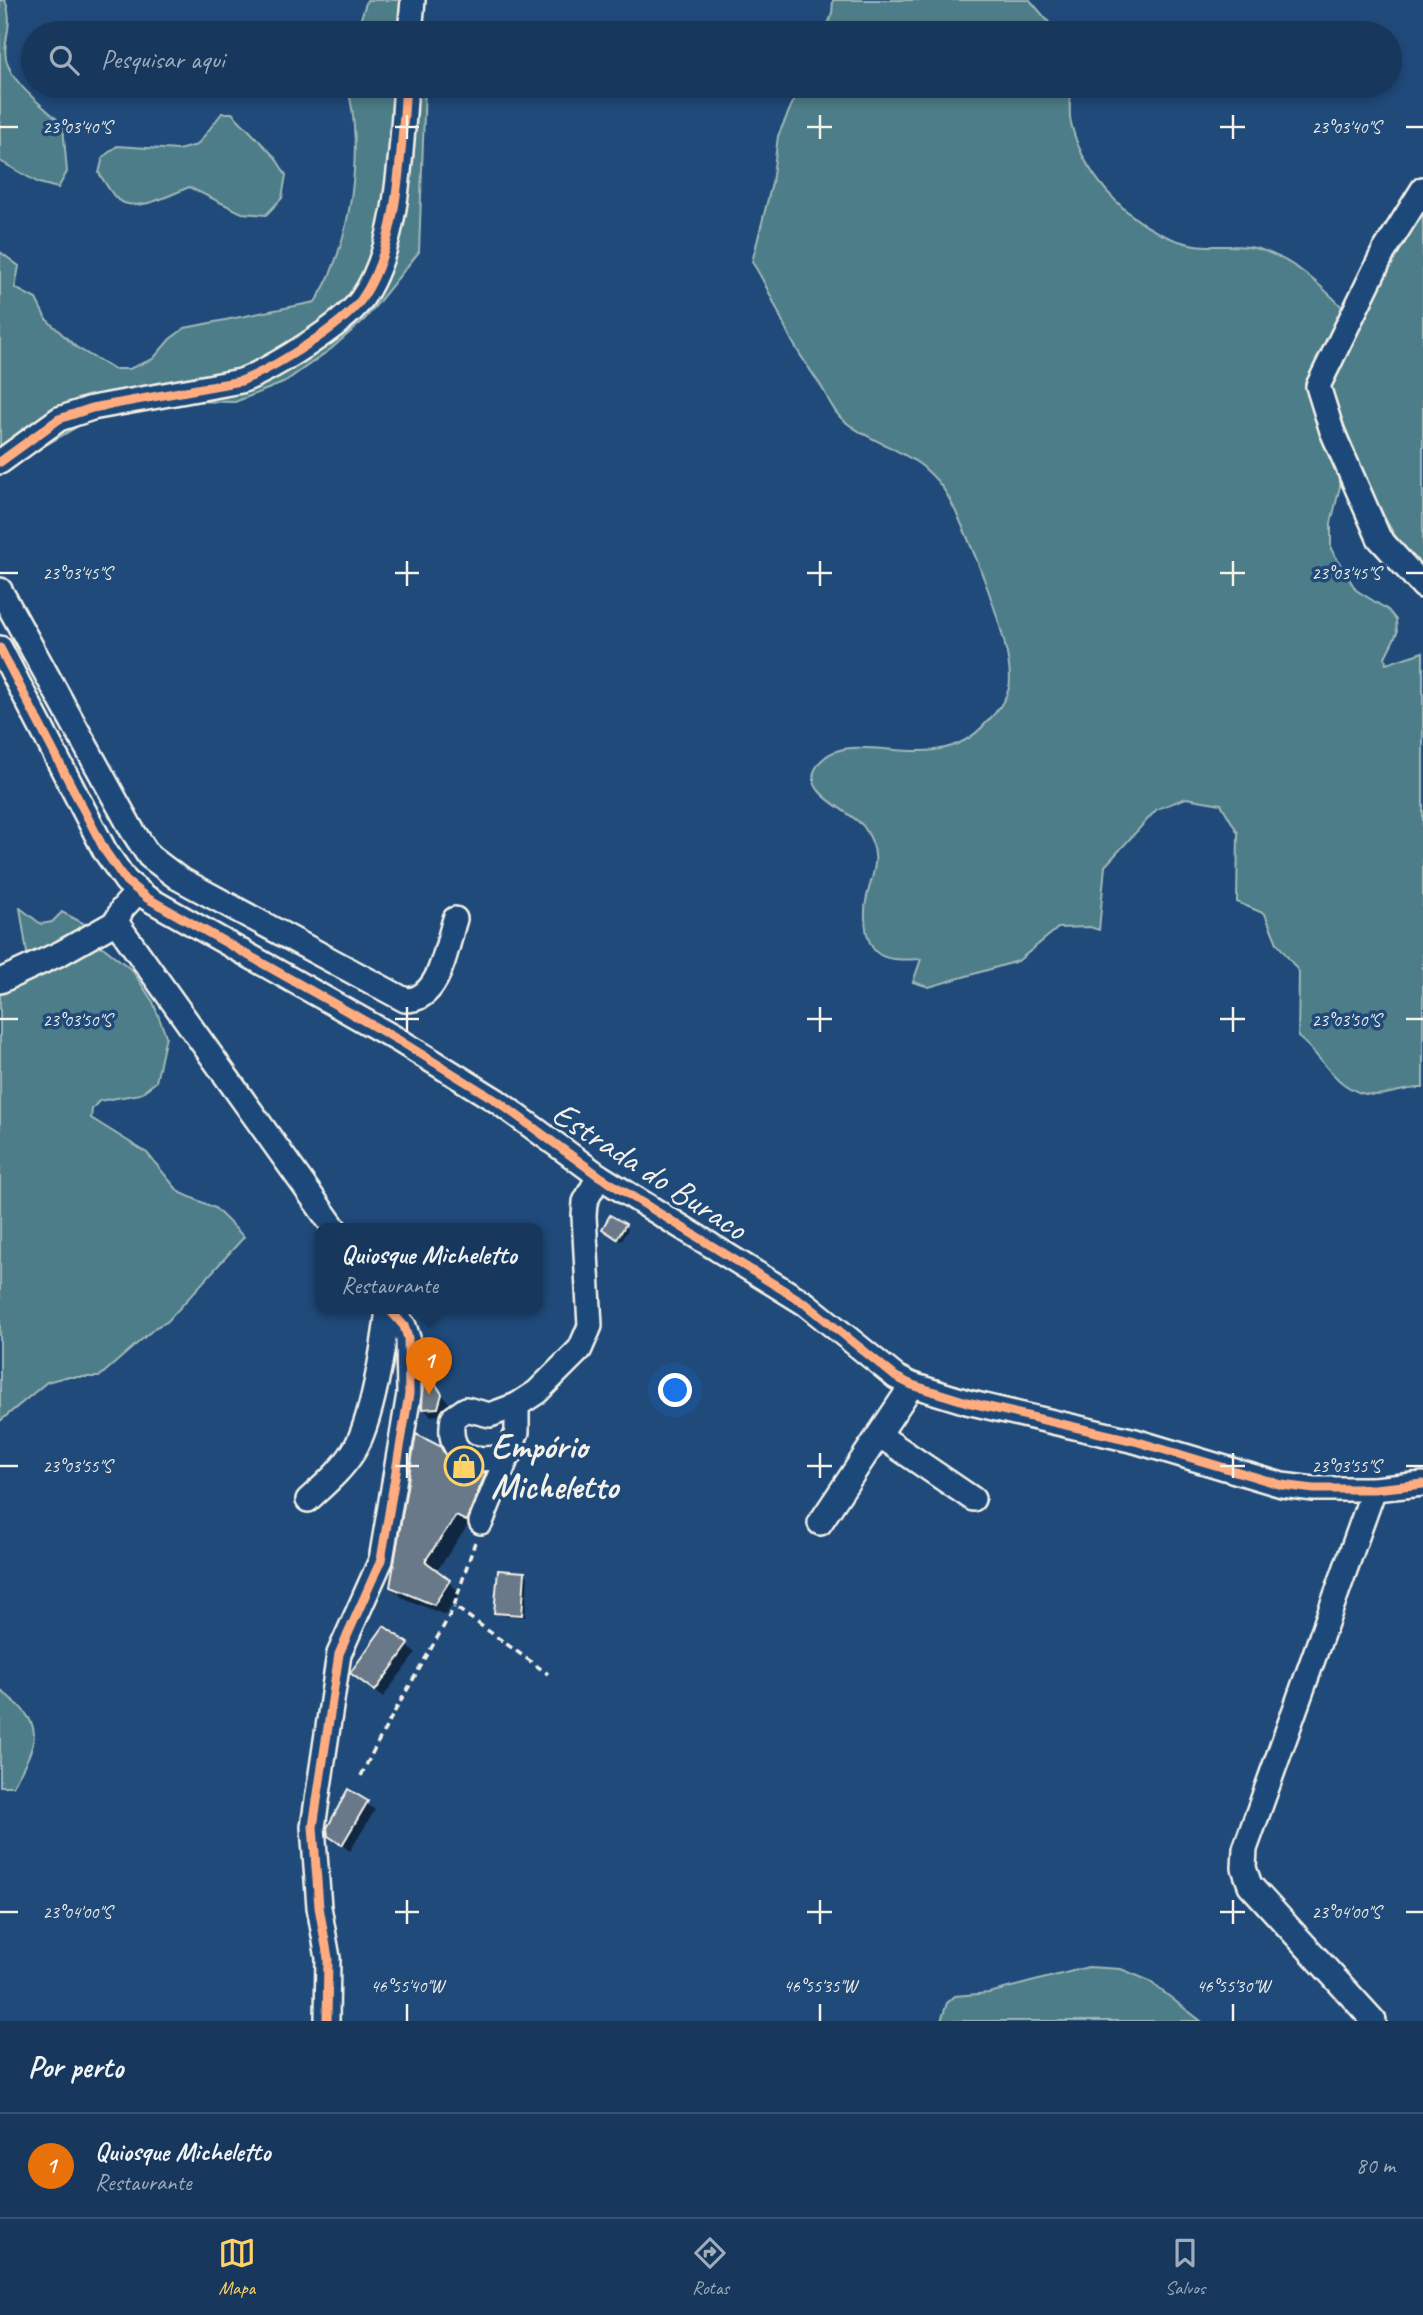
<!DOCTYPE html>
<html lang="pt">
<meta charset="utf-8">
<style>
body{margin:0;font-family:Caveat,sans-serif;background:#203f62;color:#f1f3f6}
.you{position:absolute;left:676px;top:1391px;width:24px;height:24px;margin:-18px;border:5px solid #fff;border-radius:50%;background:#1a73e8;box-shadow:0 0 0 10px #1a73e833}
.badge{display:grid;place-items:center;width:46px;height:46px;border-radius:50%;background:#ffd166;color:#fff;font-size:23px;font-weight:700}
.pin{position:absolute;translate:-50% -58px;filter:drop-shadow(0 2px 4px #0008)}
.pin::after{content:'';position:absolute;top:37px;width:24px;height:21px;background:inherit;clip-path:polygon(0 0,100% 0,50% 100%)}
.popup{position:absolute;left:315px;top:1223px;width:228px;height:91px;box-sizing:border-box;display:grid;place-content:center;border-radius:14px;background:#17385c;filter:drop-shadow(0 2px 5px #0005);font-size:23px;white-space:nowrap;color:#9eacbb}
.popup b{font-size:26px;color:#f1f3f6}
.popup::after{content:'';position:absolute;left:50%;top:100%;margin-left:-14px;border:14px solid transparent;border-top-color:#17385c}
.list{margin:0;padding:0;list-style:none}
h2{display:flex;justify-content:space-between;align-items:center;height:91px;margin:0;padding:0 28px;font-size:30px}
h2 small{font-size:23px;font-weight:400;color:#9eacbb}
.list li{display:grid;grid-template-columns:46px 1fr auto;gap:21px;align-items:center;box-sizing:border-box;height:105px;padding:0 28px;border-top:2px solid #365272}
.list b{display:block;font-size:26px;white-space:nowrap}
.list p{margin:0;font-size:23px;white-space:nowrap;color:#9eacbb}
.list em{font-size:23px;font-style:normal;color:#9eacbb}
.icon{flex:none;width:38px;height:38px;fill:none;stroke:currentColor;stroke-width:2;stroke-linecap:round;stroke-linejoin:round}
.map{position:relative;flex:none;width:1423px;height:2021px;overflow:hidden}
.search{position:absolute;background:#17385c;box-shadow:0 4px 10px #0003;left:21px;right:21px;top:21px;height:77px;display:flex;align-items:center;gap:18px;box-sizing:border-box;padding:0 24px;border-radius:38px;color:#9eacbb;font-size:26px}
.sheet{height:196px;background:#17385c}
nav{display:flex;justify-content:space-around;align-items:center;box-sizing:border-box;height:98px;border-top:2px solid #365272;background:#17385c;font-size:19px;color:#9eacbb}
nav a{display:grid;justify-items:center;gap:4px}
nav .on{color:#ffd166}
.map>svg:first-child{display:block}
.green{fill:#4d7d88;stroke:#a0b7b8;stroke-width:2}
.shadow{fill:#0007}
.building{fill:#697989;stroke:#f4f1e8;stroke-width:2}
.lines{fill:none;stroke-linecap:round;stroke-linejoin:round}
.minor-casing{stroke:#f4f1e8;stroke-width:28}
.path{stroke:#f4f1e8;stroke-width:3.5;stroke-dasharray:7 5;stroke-linecap:butt}
.minor{stroke:#1f4a7a;stroke-width:23}
.cycleway-casing{stroke:#1f4a7a;stroke-width:13}
.cycleway{stroke:#ffac80;stroke-width:9}
.ticks{fill:none;stroke:#f4f1e8;stroke-width:2.5}
.labels{text-anchor:middle;stroke-width:7;stroke-linejoin:round;paint-order:stroke}
.street-label{font-size:35px;fill:#f4f1e8;stroke:#1f4a7a}
.poi-label{font-size:35px;font-weight:bold;fill:#f4f1e8;stroke:#1f4a7a;text-anchor:start}
.ticks-label{font-size:18px;text-anchor:middle;fill:#f4f1e8;stroke:#1f4a7a;stroke-width:7;stroke-linejoin:round;paint-order:stroke}
</style>
<div class="map">
<svg width="1423" height="2021" viewBox="0 0 1423 2021">
<rect width="100%" height="100%" fill="#1f4a7a"/>
<filter id="ink" filterUnits="userSpaceOnUse"><feTurbulence type="fractalNoise" baseFrequency=".0143" numOctaves="2"/><feDisplacementMap in="SourceGraphic" scale="14" xChannelSelector="R" yChannelSelector="G"/><feConvolveMatrix kernelMatrix="1 2 1 2 8 2 1 2 1" color-interpolation-filters="sRGB"/></filter>
<g filter="url(#ink)">
<!-- green -->
<g class="green">
<path d="M0,0H5C15,26 2,38 6,59C12,85 45,107 63,125L67,172L58,188L39,183L0,161Z"/>
<polygon points="367,0 423,0 424,33 356,33"/>
<polygon points="833,0 1030,0 1058,33 824,33 832,14"/>
<path d="M347,86H425L419,252L365,319L331,349L283,383L235,402L183,401L104,411L0,472V252L19,266L15,288L36,299L46,319L76,347L113,369H129L153,359L170,339L185,328L315,302C351,249 365,146 347,86Z"/>
<path d="M800,86H1071C1071,97 1068,112 1071,123C1084,179 1137,235 1195,245C1215,248 1240,243 1259,249C1296,261 1322,286 1349,314L1423,206V571C1382,531 1358,459 1337,406H1332L1343,474L1331,523V549L1356,590L1388,610L1396,620L1397,633L1385,657L1386,664L1423,652V1088C1406,1087 1391,1095 1374,1095C1337,1094 1324,1057 1298,1037L1299,972L1277,943L1265,914L1237,902L1238,833L1221,804L1186,798L1157,809L1105,866L1099,930L1090,927L1058,928L1018,961L929,987L913,982L921,959C885,961 867,960 865,918C863,881 890,865 864,827C852,811 799,793 817,766C848,719 933,784 986,723C996,713 1005,702 1009,688C1017,652 966,527 946,493C941,484 930,473 922,466C899,448 860,437 840,417C832,409 827,396 821,386C811,371 801,357 792,341C778,314 769,287 752,262L772,183L778,136Z"/>
<path d="M222,113H232L275,157L286,175L282,198L266,215L242,213L189,187C170,195 133,216 115,197C109,190 104,181 99,173L103,157L117,146L178,150L197,145Z"/>
<polygon points="20,908 41,924 52,922 62,912 83,923 99,944 132,970 153,1002 166,1036 156,1082 140,1094 99,1101 92,1109 91,1118 147,1153 179,1192 215,1208 244,1237 167,1322 156,1327 99,1377 65,1377 47,1382 0,1421 0,980 17,986 27,953"/>
<path d="M0,1690C47,1725 39,1739 13,1786H0Z"/>
<polygon points="1088,1967 1121,1969 1148,1980 1201,2021 941,2021 947,2003 955,1996 989,1993"/>
</g>
<!-- shadow -->
<g class="shadow">
<polygon points="624,1226 628,1229 621,1241 607,1232"/>
<polygon points="435,1385 449,1403 446,1415 431,1416 423,1408"/>
<polygon points="439,1448 456,1467 485,1474 496,1485 477,1530 468,1525 436,1572 460,1592 445,1615 403,1598 391,1587"/>
<polygon points="525,1573 528,1577 525,1617 500,1615 496,1612"/>
<polygon points="384,1628 416,1653 383,1697 360,1679"/>
<polygon points="348,1792 375,1810 350,1851 330,1836 330,1822"/>
</g>
<!-- building -->
<g class="building">
<polygon points="610,1215 626,1224 617,1239 602,1229"/>
<polygon points="435,1383 442,1394 438,1408 422,1409 423,1384"/>
<polygon points="416,1434 440,1446 448,1459 459,1467 486,1473 466,1521 456,1516 425,1561 450,1580 434,1605 390,1587"/>
<polygon points="498,1570 525,1572 522,1615 494,1613"/>
<polygon points="384,1626 409,1644 375,1691 350,1673"/>
<polygon points="348,1789 368,1801 342,1845 328,1836 327,1828"/>
</g>
<g class="lines">
<defs>
<g id="minor">
<polyline points="410,33 413,0"/>
<polyline points="1423,189 1383,253 1318,386 1332,431 1379,538 1423,586"/>
<path d="M0,462L59,419L92,408L241,381C272,369 342,326 361,300C399,247 401,149 406,86"/>
<path d="M0,590L132,830L149,856L178,878L405,1000C440,1001 446,947 455,919"/>
<polyline points="0,648 105,851 126,881 147,898 400,1041 497,1101 599,1176 806,1304 896,1377 912,1385 967,1402 1135,1441 1282,1485 1314,1489 1374,1489 1423,1484"/>
<polyline points="138,891 122,909 116,922 335,1229"/>
<polyline points="0,981 61,953 116,922"/>
<polyline points="879,1435 973,1499"/>
<path d="M510,1455C478,1463 445,1461 453,1418L466,1409L490,1415L517,1405"/>
<polyline points="1374,1489 1245,1849 1244,1868 1250,1885 1374,2021"/>
<path d="M308,1500C324,1485 341,1471 353,1452C372,1423 384,1345 388,1309"/>
<polyline points="481,1522 517,1432 517,1405 537,1392 580,1349 590,1326 584,1216 585,1202 599,1176"/>
<polyline points="820,1523 912,1385"/>
<polyline points="327,2021 328,1958 319,1907 313,1827 339,1654 381,1560 409,1394 408,1338 404,1326 389,1309"/>
</g>
</defs>
<!-- minor casing -->
<use href="#minor" class="minor-casing"/>
<!-- path -->
<g class="path">
<polyline points="475,1542 454,1606 548,1674"/>
<path d="M361,1776C388,1718 424,1664 454,1607"/>
</g>
<!-- minor -->
<use href="#minor" class="minor"/>
<defs>
<g id="cycleway">
<path d="M0,462L59,419L92,408L241,381C272,369 342,326 361,300C399,247 401,149 406,86"/>
<polyline points="0,648 105,851 126,881 147,898 400,1041 497,1101 599,1176 806,1304 896,1377 912,1385 967,1402 1135,1441 1282,1485 1314,1489 1374,1489 1423,1484"/>
<polyline points="327,2021 328,1958 319,1907 313,1827 339,1654 381,1560 409,1394 408,1338 404,1326 389,1309"/>
</g>
</defs>
<!-- cycleway casing -->
<use href="#cycleway" class="cycleway-casing"/>
<!-- cycleway -->
<use href="#cycleway" class="cycleway"/>
</g>
</g>
<!-- ticks -->
<path class="ticks" d="M407,115V139M820,115V139M1233,115V139M0,127H18M395,127H419M807,127H832M1220,127H1245M1406,127H1423M407,561V586M820,561V586M1233,561V586M0,573H18M395,573H419M807,573H832M1220,573H1245M1406,573H1423M407,1007V1032M820,1007V1032M1233,1007V1032M0,1019H18M395,1019H419M807,1019H832M1220,1019H1245M1406,1019H1423M407,1453V1478M820,1453V1478M1233,1453V1478M0,1466H18M395,1466H419M807,1466H832M1220,1466H1245M1406,1466H1423M407,1900V1924M820,1900V1924M1233,1900V1924M0,1912H18M395,1912H419M807,1912H832M1220,1912H1245M1406,1912H1423M407,2004V2021M820,2004V2021M1233,2004V2021"/>
<!-- icons -->
<defs>
<symbol id="shop-ring" viewBox="-11 -11 22 22"><circle r="9.5" fill="#1f4a7a" stroke="#ffd166" stroke-width="1.5"/><path d="M-5-2.5h2.3a2.7 3.5 0 0 1 5.4 0H5L5.5 6h-11ZM-1.5-2.5h3a1.5 2.3 0 0 0-3 0Z" fill="#ffd166"/></symbol>
</defs>
<g fill-rule="evenodd">
<use href="#shop-ring" x="442" y="1444" width="44" height="44"/>
</g>
<g class="labels">
<!-- street labels -->
<g class="street-label">
<text transform="translate(650 1170) rotate(33)" y="12">Estrada do Buraco</text>
</g>
<!-- poi labels -->
<g class="poi-label">
<text x="491" y="1458">Empório<tspan x="491" dy="40">Micheletto</tspan></text>
</g>
</g>
<g class="ticks-label">
<text x="77" y="133">23°03'40"S</text>
<text x="1346" y="133">23°03'40"S</text>
<text x="77" y="579">23°03'45"S</text>
<text x="1346" y="579">23°03'45"S</text>
<text x="77" y="1026">23°03'50"S</text>
<text x="1346" y="1026">23°03'50"S</text>
<text x="77" y="1472">23°03'55"S</text>
<text x="1346" y="1472">23°03'55"S</text>
<text x="77" y="1918">23°04'00"S</text>
<text x="1346" y="1918">23°04'00"S</text>
<text x="407" y="1992">46°55'40"W</text>
<text x="820" y="1992">46°55'35"W</text>
<text x="1233" y="1992">46°55'30"W</text>
</g>
</svg>
<div class="you"></div>
<div class="pin badge" style="left:429px;top:1395px;background:#e8710a">1</div>
<div class="popup"><b>Quiosque Micheletto</b>Restaurante</div>
<div class="search"><svg class="icon" aria-label="search" viewBox="0 0 24 24"><circle cx="10" cy="10" r="6"/><path d="M15 15l6 6"/></svg>Pesquisar aqui</div>
</div>
<section class="sheet">
<h2>Por perto<small></small></h2>
<ul class="list">
<li><span class="badge" style="background:#e8710a">1</span><div><b>Quiosque Micheletto</b><p>Restaurante</p></div><em>80 m</em></li>
</ul>
</section>
<nav>
<a class="on"><svg class="icon" aria-label="map" viewBox="0 0 24 24"><path d="M3 6l6-2 6 2 6-2v14l-6 2-6-2-6 2zM9 4v14M15 6v14"/></svg>Mapa</a>
<a><svg class="icon" aria-label="directions" viewBox="0 0 24 24"><path d="M12 3l9 9-9 9-9-9zM9 14v-3h6M13 9l2 2-2 2"/></svg>Rotas</a>
<a><svg class="icon" aria-label="saved" viewBox="0 0 24 24"><path d="M7 4h10v16l-5-4-5 4z"/></svg>Salvos</a>
</nav>
